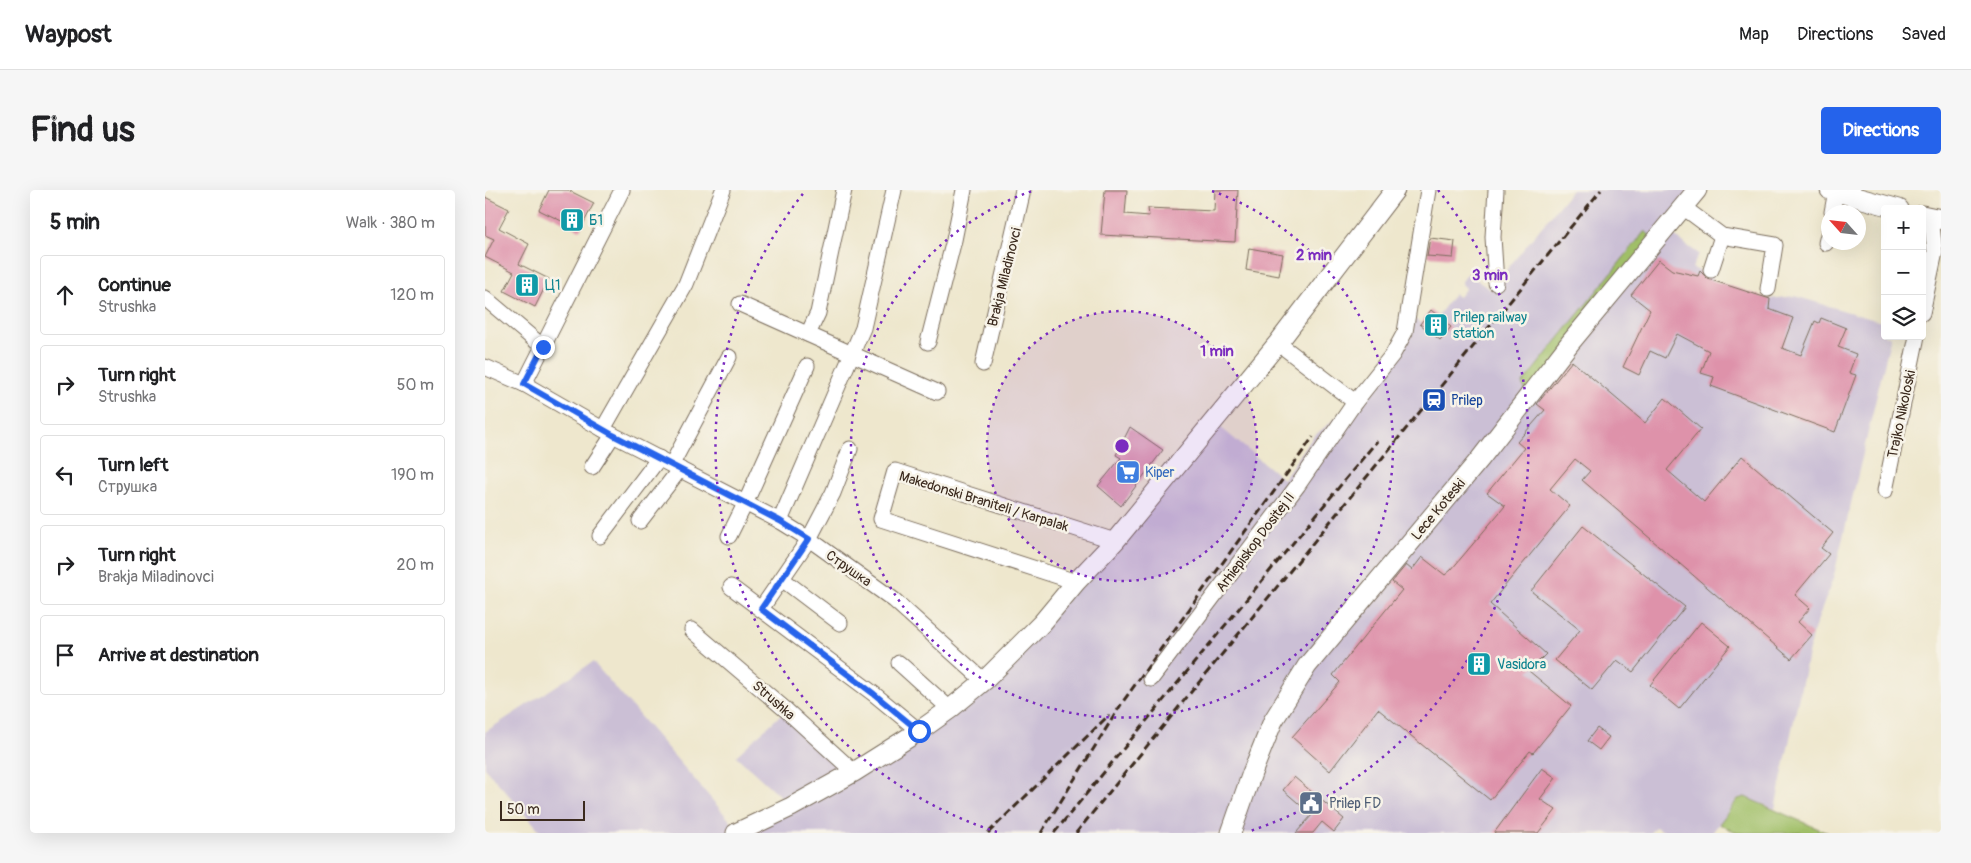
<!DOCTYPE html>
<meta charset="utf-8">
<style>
body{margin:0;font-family:Pangolin,sans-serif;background:#f6f6f6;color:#202124}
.controls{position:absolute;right:15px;top:15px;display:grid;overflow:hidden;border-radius:5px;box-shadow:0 5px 20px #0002}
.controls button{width:45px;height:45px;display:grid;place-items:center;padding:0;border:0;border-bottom:1px solid #e0e0e0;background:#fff;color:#202124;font:25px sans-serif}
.compass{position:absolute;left:1336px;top:15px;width:45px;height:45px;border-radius:50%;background:#fff;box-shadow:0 5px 20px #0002;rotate:297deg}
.scale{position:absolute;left:15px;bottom:12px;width:85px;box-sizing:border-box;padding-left:5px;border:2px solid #3b2a1e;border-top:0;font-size:14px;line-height:18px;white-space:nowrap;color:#3b2a1e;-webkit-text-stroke:4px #f7f3e8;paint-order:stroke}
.stop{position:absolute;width:15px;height:15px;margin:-11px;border:4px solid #2563eb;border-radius:50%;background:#fff}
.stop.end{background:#2563eb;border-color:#fff;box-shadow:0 1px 5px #0008}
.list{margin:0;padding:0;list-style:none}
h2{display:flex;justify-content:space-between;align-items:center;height:65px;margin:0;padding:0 20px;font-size:21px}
h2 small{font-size:16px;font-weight:400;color:#757577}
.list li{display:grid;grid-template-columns:32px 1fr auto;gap:15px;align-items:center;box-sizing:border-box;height:80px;margin:0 10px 10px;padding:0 10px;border:1px solid #e0e0e0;border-radius:5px}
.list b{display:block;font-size:19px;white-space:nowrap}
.list p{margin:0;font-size:16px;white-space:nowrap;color:#757577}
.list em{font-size:16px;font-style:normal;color:#757577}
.icon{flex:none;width:28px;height:28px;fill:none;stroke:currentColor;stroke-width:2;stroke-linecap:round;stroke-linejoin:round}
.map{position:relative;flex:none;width:1456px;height:643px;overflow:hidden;border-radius:5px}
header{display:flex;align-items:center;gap:30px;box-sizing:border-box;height:70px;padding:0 25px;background:#fff;border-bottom:1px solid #e0e0e0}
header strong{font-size:24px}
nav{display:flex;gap:28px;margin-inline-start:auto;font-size:18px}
.intro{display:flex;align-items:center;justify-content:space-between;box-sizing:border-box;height:120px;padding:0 30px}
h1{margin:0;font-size:35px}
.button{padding:12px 22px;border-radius:5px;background:#2563eb;color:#fff;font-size:18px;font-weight:700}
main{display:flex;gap:30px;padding:0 30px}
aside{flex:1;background:#fff;border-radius:5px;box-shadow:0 5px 20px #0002}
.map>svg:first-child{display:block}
.industrial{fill:#cbbfd5}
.green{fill:#a0bf67;stroke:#6e7442}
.building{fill:#de92aa}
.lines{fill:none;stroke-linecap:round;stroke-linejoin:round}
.minor-casing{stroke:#7a6c5b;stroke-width:17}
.major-casing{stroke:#7a6c5b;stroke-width:21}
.minor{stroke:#fff;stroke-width:15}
.major{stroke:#fff;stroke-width:19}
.rail{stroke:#3b2a1e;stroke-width:3;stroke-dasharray:8 4;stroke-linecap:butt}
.route{stroke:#2563eb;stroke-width:6}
.ring{fill:none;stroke:#7b2cbf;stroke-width:2.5;stroke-dasharray:2.5 5}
.labels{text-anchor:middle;stroke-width:5;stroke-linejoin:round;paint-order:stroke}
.culture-label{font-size:14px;fill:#0d838f;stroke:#f7f3e8;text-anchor:start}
.street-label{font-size:14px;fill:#3b2a1e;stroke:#f7f3e8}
.transit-label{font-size:14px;fill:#164399;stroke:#f7f3e8;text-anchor:start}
.shop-label{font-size:14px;fill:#366cbe;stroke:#f7f3e8;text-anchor:start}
.service-label{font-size:14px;fill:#4e5e75;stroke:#f7f3e8;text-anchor:start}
.centre{fill:#7b2cbf;stroke:#f7f3e8;stroke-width:2.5}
.ring-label{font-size:15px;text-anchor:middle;font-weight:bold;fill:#7b2cbf;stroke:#f7f3e8;stroke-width:5;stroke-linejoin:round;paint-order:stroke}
</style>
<header>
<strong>Waypost</strong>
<nav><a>Map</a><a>Directions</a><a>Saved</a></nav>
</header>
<div class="intro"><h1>Find us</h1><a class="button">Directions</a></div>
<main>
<aside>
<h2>5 min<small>Walk · 380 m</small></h2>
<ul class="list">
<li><svg class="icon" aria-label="ahead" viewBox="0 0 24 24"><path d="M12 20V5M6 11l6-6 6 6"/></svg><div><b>Continue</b><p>Strushka</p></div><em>120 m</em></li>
<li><svg class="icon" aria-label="right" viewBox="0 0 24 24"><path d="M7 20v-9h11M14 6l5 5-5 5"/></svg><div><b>Turn right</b><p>Strushka</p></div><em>50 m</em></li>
<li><svg class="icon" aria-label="left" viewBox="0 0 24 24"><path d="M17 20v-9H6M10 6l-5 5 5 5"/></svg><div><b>Turn left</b><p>Струшка</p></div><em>190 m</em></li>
<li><svg class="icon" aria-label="right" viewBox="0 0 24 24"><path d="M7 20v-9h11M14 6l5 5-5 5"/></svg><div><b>Turn right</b><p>Brakja Miladinovci</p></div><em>20 m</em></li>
<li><svg class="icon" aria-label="arrive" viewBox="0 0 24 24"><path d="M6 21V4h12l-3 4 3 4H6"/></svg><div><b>Arrive at destination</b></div></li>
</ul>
</aside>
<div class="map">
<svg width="1456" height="643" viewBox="0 0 1456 643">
<rect width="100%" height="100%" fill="#f7f3e8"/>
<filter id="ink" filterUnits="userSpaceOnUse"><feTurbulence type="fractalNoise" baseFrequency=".02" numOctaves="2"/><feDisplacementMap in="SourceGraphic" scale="10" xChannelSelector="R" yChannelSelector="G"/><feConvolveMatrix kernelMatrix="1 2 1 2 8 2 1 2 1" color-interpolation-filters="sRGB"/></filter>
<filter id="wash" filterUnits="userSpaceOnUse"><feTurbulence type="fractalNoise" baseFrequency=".0096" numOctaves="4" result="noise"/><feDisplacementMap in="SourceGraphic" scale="20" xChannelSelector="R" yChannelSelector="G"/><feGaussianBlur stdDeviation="1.12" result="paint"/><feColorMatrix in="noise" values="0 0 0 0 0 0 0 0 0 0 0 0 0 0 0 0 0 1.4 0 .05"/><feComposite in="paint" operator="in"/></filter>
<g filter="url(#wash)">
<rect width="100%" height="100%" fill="#eee7cd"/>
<!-- industrial -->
<polygon class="industrial" points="1087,0 1212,0 1179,39 1214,64 1207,78 1228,86 1227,90 1285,109 1310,106 1400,133 1400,146 1406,146 1348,389 1327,445 1290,619 1260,607 1253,608 1227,643 1183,643 1170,637 1165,643 57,643 0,578 0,542 108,472 254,641 306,616 251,566 301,520 369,582 499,491 729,232 798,289 828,247 870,212 930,129 956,150 966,137 953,126 969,104 974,107 981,98 976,93 983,83 1005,100"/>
<!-- green -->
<g class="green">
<polygon points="1160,41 1170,50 1045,206 1037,194"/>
<polygon points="1260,607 1343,643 1253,643 1234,634 1253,609"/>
</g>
<g id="blocks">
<!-- building -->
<g class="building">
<polygon points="64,0 83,0 109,13 95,40 54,20"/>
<polygon points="620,0 642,0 640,24 664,26 663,18 729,21 730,0 753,0 750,52 616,45"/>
<polygon points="0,7 24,19 14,38 44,54 34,74 64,89 50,117 19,101 29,82 0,67 9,49 0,45"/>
<polygon points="945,48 970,51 968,68 942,66"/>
<polygon points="764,58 798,64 794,86 761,80"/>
<polygon points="1174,70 1187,80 1213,86 1215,81 1223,89 1285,109 1284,119 1308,128 1297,158 1316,165 1330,131 1334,133 1336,128 1361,138 1353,157 1371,164 1364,183 1371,185 1350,242 1226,196 1229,187 1216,183 1224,161 1192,144 1180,168 1165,161 1154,185 1138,177 1165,120 1146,105"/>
<polygon points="946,120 966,137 955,150 935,134"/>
<polygon points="1087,171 1160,233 1180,208 1216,239 1182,280 1219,312 1257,266 1348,343 1336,358 1344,364 1310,405 1325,418 1313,432 1327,445 1306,469 1097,290 1105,281 1090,269 1065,299 1085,316 1005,414 1061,464 1044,481 1086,516 1048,563 1045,561 1005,610 893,519 845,581 807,547 855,492 848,485 917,400 907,392 921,375 927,380 937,367 960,385 966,380 1020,316 1002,303 1039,258 1032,252 1060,220 1052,214"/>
<polygon points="645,237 678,260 636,316 613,296 636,268 631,265"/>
<polygon points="1098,336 1200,417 1148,482 1132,470 1107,500 1070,470 1095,440 1046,401"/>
<polygon points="1216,432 1245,456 1194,519 1165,495"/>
<polygon points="1112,538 1124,547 1114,560 1102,551"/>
<polygon points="1057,578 1071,588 1055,609 1071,620 1053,643 1009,643"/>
<polygon points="809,587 859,629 849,642 837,632 828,643 811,643 827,625 798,600"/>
</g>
</g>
</g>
<g filter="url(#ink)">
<use href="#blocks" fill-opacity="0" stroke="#7a6c5b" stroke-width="1"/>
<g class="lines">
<defs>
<g id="minor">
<polyline points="1198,17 1237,46 1290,55 1283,99"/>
<polyline points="1347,22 1351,1"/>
<polyline points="1341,53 1344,41"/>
<polyline points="1226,80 1237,46"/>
<polyline points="1011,93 1008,47 1011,0"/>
<polyline points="0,108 58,157"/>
<polyline points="255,114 452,202"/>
<polyline points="1437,123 1450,62 1446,28"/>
<polyline points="323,144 333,123 359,0"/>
<polyline points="443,152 469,50 479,0"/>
<polyline points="793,153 870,212"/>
<polyline points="498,174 538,0"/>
<polyline points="0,177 39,194 128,245 295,331 324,349 409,410 499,491"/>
<polyline points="39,194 137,0"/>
<polyline points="118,239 201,94 238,0"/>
<polyline points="187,274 244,167"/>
<polyline points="107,277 128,245"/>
<polyline points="1400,301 1432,146"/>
<polyline points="155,331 195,279"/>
<polyline points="295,331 378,138 409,0"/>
<polyline points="115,346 174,268"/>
<polyline points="244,346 260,314 322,176"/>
<polyline points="297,389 355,433"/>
<polyline points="591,392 396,329 410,281 630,351"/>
<polyline points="246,397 389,504 434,541"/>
<polyline points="276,419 324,349 348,303 365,259"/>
<polyline points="207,440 301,520 369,582"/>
<polyline points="414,473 465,519"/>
<polyline points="666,489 813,295 870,212 908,164 920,142 943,0"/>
</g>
<g id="major">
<polyline points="1345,0 1414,19"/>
<polyline points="1437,25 1456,29"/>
<polyline points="251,643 306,617 369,582 434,541 465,519 499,491 557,433 591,392 630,351 793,153 910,0"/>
<polyline points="746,643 767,583 788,531 822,476 995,269 1085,153 1212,0"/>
</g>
</defs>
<!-- minor casing -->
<use href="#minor" class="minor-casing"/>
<!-- major casing -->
<use href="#major" class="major-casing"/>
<!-- minor -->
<use href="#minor" class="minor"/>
<!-- major -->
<use href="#major" class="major"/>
<!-- rail -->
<g class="rail">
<polyline points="503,643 624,525"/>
<polyline points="556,643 637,513 828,247"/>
<polyline points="569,643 892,251"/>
<polyline points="591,643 1116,0"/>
</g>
</g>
</g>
<g class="lines" filter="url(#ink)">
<!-- route -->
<polyline class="route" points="58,157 39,194 128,245 295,331 324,349 276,419 389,504 434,541"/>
</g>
<!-- distance rings -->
<circle cx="637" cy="256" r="135" fill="#7b2cbf" fill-opacity=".12"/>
<g class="ring">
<circle cx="637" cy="256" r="135"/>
<path d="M727 1A271 271 0 1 1 547 1"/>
<path d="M512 642A406 406 0 0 1 321 0M953 0A406 406 0 0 1 762 642"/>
</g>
<!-- icons -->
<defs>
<symbol id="building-square" viewBox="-11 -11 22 22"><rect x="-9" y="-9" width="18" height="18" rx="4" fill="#0f9aa8" stroke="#f7f3e8"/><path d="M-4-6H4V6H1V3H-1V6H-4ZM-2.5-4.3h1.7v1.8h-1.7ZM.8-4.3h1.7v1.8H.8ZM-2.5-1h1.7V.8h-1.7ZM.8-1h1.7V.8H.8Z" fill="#fff"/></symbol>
<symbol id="station-square" viewBox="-11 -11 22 22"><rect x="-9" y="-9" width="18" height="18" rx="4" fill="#1a4fb4" stroke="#f7f3e8"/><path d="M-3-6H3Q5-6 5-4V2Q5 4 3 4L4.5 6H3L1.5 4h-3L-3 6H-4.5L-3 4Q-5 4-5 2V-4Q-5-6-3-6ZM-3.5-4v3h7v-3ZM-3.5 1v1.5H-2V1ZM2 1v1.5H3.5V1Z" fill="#fff"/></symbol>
<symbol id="supermarket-square" viewBox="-11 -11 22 22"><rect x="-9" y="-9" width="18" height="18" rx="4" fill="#3f7fe0" stroke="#f7f3e8"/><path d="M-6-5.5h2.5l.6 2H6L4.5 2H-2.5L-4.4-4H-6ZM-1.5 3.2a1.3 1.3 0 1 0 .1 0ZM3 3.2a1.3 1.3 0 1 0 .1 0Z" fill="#fff"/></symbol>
<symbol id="civic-square" viewBox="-11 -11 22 22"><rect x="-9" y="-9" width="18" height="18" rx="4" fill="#5c6f8a" stroke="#f7f3e8"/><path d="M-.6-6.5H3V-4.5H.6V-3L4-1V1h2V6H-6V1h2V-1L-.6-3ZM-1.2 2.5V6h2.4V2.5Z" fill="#fff"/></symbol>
</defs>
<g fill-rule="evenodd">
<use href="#building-square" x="73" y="16" width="28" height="28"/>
<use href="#building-square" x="28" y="81" width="28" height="28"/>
<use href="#building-square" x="937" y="121" width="28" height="28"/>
<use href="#station-square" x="935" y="196" width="28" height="28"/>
<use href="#supermarket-square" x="629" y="268" width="28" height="28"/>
<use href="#building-square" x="980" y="460" width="28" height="28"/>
<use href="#civic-square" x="812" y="599" width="28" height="28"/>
</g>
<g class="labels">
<!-- culture labels -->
<g class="culture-label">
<text x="104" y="35">Б1</text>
<text x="60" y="100">Ц1</text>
<text x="968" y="132">Prilep railway<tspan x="968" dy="16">station</tspan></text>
<text x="1012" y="479">Vasidora</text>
</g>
<!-- street labels -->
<g class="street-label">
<text transform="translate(519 87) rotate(-76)" y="5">Brakja Miladinovci</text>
<text transform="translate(1416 224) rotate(-78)" y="5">Trajko Nikoloski</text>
<text transform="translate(499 311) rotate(17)" y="5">Makedonski Braniteli / Karpalak</text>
<text transform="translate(953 319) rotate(-50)" y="5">Lece Koteski</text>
<text transform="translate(770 352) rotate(-53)" y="5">Arhiepiskop Dositej II</text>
<text transform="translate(364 378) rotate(35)" y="5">Струшка</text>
<text transform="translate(289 510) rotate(41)" y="5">Strushka</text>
</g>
<!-- transit labels -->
<g class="transit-label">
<text x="966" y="215">Prilep</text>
</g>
<!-- shop labels -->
<g class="shop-label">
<text x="660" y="287">Kiper</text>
</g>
<!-- service labels -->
<g class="service-label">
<text x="844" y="618">Prilep FD</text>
</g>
</g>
<circle cx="637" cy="256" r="8" class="centre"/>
<g class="ring-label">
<text x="829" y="70">2 min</text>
<text x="1005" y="90">3 min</text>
<text x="732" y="166">1 min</text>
</g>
</svg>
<div class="controls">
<button>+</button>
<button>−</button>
<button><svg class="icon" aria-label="layers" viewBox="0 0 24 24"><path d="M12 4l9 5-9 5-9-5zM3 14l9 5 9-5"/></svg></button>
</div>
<svg class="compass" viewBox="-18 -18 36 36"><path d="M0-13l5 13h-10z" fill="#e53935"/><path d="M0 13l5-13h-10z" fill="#757577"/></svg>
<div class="scale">50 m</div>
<div class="stop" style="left:434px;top:541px"></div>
<div class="stop end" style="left:58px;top:157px"></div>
</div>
</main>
